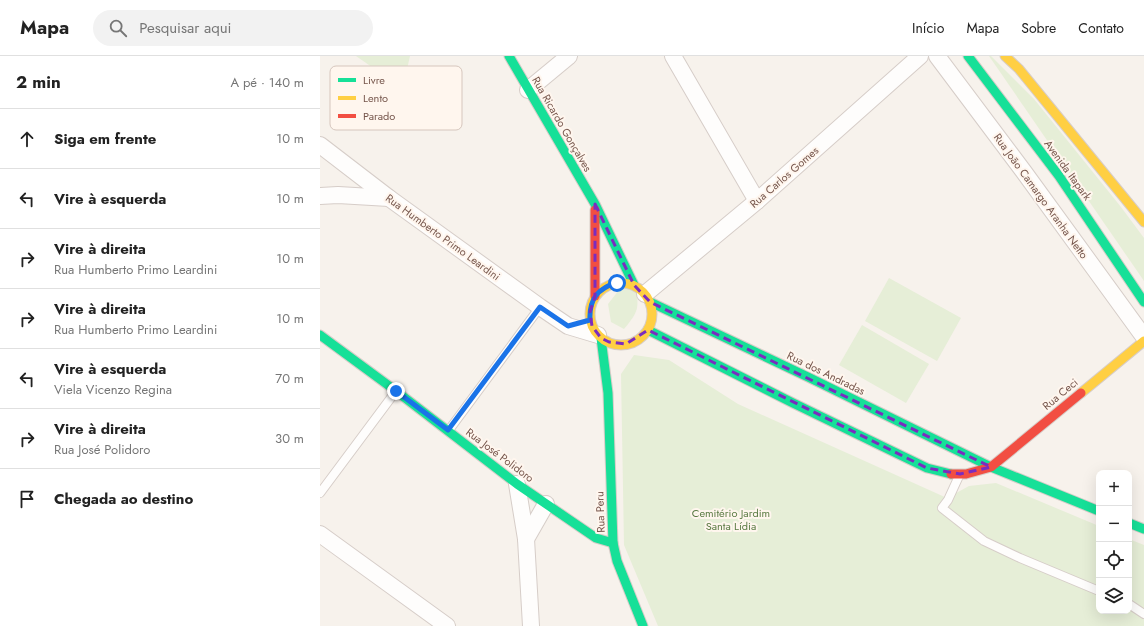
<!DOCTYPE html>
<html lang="pt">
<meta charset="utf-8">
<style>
body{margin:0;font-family:Jost,sans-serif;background:#f2f2f2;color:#222}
.controls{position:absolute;right:12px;bottom:12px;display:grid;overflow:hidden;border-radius:8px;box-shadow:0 4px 16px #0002}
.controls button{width:36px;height:36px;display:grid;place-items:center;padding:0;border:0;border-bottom:1px solid #e0e0e0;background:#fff;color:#222;font:20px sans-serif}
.stop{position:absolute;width:12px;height:12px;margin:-9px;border:3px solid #1a73e8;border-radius:50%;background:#fff}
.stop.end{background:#1a73e8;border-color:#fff;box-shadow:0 1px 4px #0008}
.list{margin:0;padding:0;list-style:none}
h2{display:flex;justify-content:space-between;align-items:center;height:52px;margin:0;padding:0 16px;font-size:17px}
h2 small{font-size:13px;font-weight:400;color:#767676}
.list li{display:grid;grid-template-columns:26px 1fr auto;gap:12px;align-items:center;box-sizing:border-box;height:60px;padding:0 16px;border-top:1px solid #e0e0e0}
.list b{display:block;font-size:15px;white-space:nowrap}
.list p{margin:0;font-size:13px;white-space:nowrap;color:#767676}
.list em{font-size:13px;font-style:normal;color:#767676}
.icon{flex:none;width:22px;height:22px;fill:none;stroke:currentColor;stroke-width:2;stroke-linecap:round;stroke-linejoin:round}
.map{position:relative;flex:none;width:824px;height:570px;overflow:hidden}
header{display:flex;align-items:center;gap:24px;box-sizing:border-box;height:56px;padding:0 20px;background:#fff;border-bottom:1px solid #e0e0e0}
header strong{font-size:19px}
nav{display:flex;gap:22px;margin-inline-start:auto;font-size:14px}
.search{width:280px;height:36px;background:#f2f2f2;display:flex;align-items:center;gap:10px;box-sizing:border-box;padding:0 14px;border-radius:22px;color:#767676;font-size:15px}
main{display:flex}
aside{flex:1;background:#fff}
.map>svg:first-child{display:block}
.green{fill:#e6eed7}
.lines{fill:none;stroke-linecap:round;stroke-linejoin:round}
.lane-casing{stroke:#d6cdc8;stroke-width:10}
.street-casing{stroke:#d6cdc8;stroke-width:18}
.fast-casing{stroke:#d7cdc8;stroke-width:11}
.slow-casing{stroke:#d7cdc8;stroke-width:11}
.jam-casing{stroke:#d7cdc8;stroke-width:11}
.lane{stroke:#fefdfc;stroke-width:8}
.street{stroke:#fefdfc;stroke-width:16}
.fast{stroke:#16e098;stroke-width:9}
.slow{stroke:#ffcf43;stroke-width:9}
.jam{stroke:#f24e42;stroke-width:9}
.route{stroke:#1a73e8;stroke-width:5}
.marked{fill:none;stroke:#7b2cbf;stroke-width:3;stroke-dasharray:8 5;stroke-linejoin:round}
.labels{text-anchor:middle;stroke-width:4;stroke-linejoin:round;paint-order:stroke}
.street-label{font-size:11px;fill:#76564c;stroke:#fff6ee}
.park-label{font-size:11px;fill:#5b7b44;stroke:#fff6ee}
.key{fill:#fff6ee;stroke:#d6c6bd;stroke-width:1}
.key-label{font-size:11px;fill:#76564c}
</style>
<header>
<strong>Mapa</strong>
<div class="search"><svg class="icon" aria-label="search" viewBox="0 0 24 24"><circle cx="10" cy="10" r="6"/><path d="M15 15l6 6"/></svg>Pesquisar aqui</div>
<nav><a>Início</a><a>Mapa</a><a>Sobre</a><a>Contato</a></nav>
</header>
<main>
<aside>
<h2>2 min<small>A pé · 140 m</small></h2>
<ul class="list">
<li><svg class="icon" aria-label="ahead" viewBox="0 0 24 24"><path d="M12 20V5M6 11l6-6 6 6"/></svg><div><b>Siga em frente</b></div><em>10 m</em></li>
<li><svg class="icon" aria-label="left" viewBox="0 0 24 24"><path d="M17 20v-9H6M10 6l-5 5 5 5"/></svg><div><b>Vire à esquerda</b></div><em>10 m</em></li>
<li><svg class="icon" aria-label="right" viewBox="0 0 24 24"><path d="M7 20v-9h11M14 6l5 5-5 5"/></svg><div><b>Vire à direita</b><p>Rua Humberto Primo Leardini</p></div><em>10 m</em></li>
<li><svg class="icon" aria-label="right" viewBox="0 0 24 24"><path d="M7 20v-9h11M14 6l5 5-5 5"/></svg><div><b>Vire à direita</b><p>Rua Humberto Primo Leardini</p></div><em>10 m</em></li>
<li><svg class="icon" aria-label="left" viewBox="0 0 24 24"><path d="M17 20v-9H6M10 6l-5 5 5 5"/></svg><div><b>Vire à esquerda</b><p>Viela Vicenzo Regina</p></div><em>70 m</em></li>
<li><svg class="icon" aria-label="right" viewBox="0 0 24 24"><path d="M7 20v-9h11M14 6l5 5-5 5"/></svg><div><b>Vire à direita</b><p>Rua José Polidoro</p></div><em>30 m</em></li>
<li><svg class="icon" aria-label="arrive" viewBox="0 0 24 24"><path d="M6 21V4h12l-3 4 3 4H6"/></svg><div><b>Chegada ao destino</b></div></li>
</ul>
</aside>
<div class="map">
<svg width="824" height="570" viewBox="0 0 824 570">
<rect width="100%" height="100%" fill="#f7f2ec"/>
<!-- green -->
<g class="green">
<polygon points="36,0 90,0 85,22 74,30 49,9"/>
<polygon points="669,0 671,0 714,43 801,151 824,182 824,225"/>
<polygon points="569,222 641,262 617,305 545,265"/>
<path d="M308,228L315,230C320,252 318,256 304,273L291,266L288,248L299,234Z"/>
<polygon points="542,269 609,308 586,347 519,309"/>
<polygon points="314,299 349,304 418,348 627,442 649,430 676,427 779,470 779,555 809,555 809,483 824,489 824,570 338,570 304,489 301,318"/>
</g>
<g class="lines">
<defs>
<g id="lane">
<polyline points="129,374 220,251"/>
<polyline points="639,420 628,444 622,452 664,485 700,502 779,535"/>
<polyline points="0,437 76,335"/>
<polyline points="809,548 824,558"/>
</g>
<g id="street">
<polyline points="353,0 437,145"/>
<polyline points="617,0 704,116 824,281"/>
<polyline points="208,34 249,0"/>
<polyline points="0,89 69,142 220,251 248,270 278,279"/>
<polyline points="0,140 18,139 69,142"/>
<polyline points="325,238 437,145 600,0"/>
<polyline points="197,428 206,483 211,570"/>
<polyline points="0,478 127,570"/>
<polyline points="206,483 226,448"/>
</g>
<g id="fast">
<polyline points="189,0 275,148 314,229"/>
<polyline points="648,0 739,120 824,246"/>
<polyline points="330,246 488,321 671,411 779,455"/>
<polyline points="328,274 473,347 607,412 631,418"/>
<polyline points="0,279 76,335 197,428 276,482 293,487"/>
<polyline points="281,282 288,337 293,487 297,505 323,570"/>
<polyline points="809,467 824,473"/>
</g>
<g id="slow">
<polyline points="685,0 699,13 824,166"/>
<circle cx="301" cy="258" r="31"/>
<polyline points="761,337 824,285"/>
</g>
<g id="jam">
<polyline points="275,154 275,240"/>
<polyline points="631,418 646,418 671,411 761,337"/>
</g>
</defs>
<!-- lane casing -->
<use href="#lane" class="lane-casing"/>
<!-- street casing -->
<use href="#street" class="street-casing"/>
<!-- fast casing -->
<use href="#fast" class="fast-casing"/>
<!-- slow casing -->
<use href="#slow" class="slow-casing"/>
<!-- jam casing -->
<use href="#jam" class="jam-casing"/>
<!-- lane -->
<use href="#lane" class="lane"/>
<!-- street -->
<use href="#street" class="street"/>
<!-- fast -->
<use href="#fast" class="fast"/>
<!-- slow -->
<use href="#slow" class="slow"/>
<!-- jam -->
<use href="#jam" class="jam"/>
</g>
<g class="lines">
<!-- route -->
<path class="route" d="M76,335L128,374L220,251L248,270L270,264C269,244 277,232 297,227"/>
</g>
<!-- marked area -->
<path class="marked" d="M275,148L314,229L330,246L671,411L640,418L607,412L328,274L306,288L289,286L281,282L272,270L270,256L275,240Z"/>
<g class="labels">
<!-- street labels -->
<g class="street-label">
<text transform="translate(242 68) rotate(60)" y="4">Rua Ricardo Gonçalves</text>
<text transform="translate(748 114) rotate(54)" y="4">Avenida Itapark</text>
<text transform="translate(464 121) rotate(-41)" y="4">Rua Carlos Gomes</text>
<text transform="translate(721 140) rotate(54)" y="4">Rua João Camargo Aranha Netto</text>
<text transform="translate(123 181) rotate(36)" y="4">Rua Humberto Primo Leardini</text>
<text transform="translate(506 317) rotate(26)" y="4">Rua dos Andradas</text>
<text transform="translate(740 338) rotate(-40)" y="4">Rua Ceci</text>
<text transform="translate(180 399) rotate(37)" y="4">Rua José Polidoro</text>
<text transform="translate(280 456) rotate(-92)" y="4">Rua Peru</text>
</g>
<!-- park labels -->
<g class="park-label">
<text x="411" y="461">Cemitério Jardim<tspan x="411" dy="13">Santa Lídia</tspan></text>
</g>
</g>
<!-- legend -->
<rect x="10" y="10" width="132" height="64" rx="6" class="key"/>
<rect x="18" y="22" width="18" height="4" fill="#16e098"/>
<rect x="18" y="40" width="18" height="4" fill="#ffcf43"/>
<rect x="18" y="58" width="18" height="4" fill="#f24e42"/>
<g class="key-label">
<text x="43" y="28">Livre</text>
<text x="43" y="46">Lento</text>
<text x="43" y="64">Parado</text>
</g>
</svg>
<div class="controls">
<button>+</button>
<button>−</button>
<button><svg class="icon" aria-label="locate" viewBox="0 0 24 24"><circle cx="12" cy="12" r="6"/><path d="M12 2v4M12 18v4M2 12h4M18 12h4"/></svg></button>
<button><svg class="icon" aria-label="layers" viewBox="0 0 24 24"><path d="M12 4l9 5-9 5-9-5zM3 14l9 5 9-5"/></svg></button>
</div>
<div class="stop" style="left:297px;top:227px"></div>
<div class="stop end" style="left:76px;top:335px"></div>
</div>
</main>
